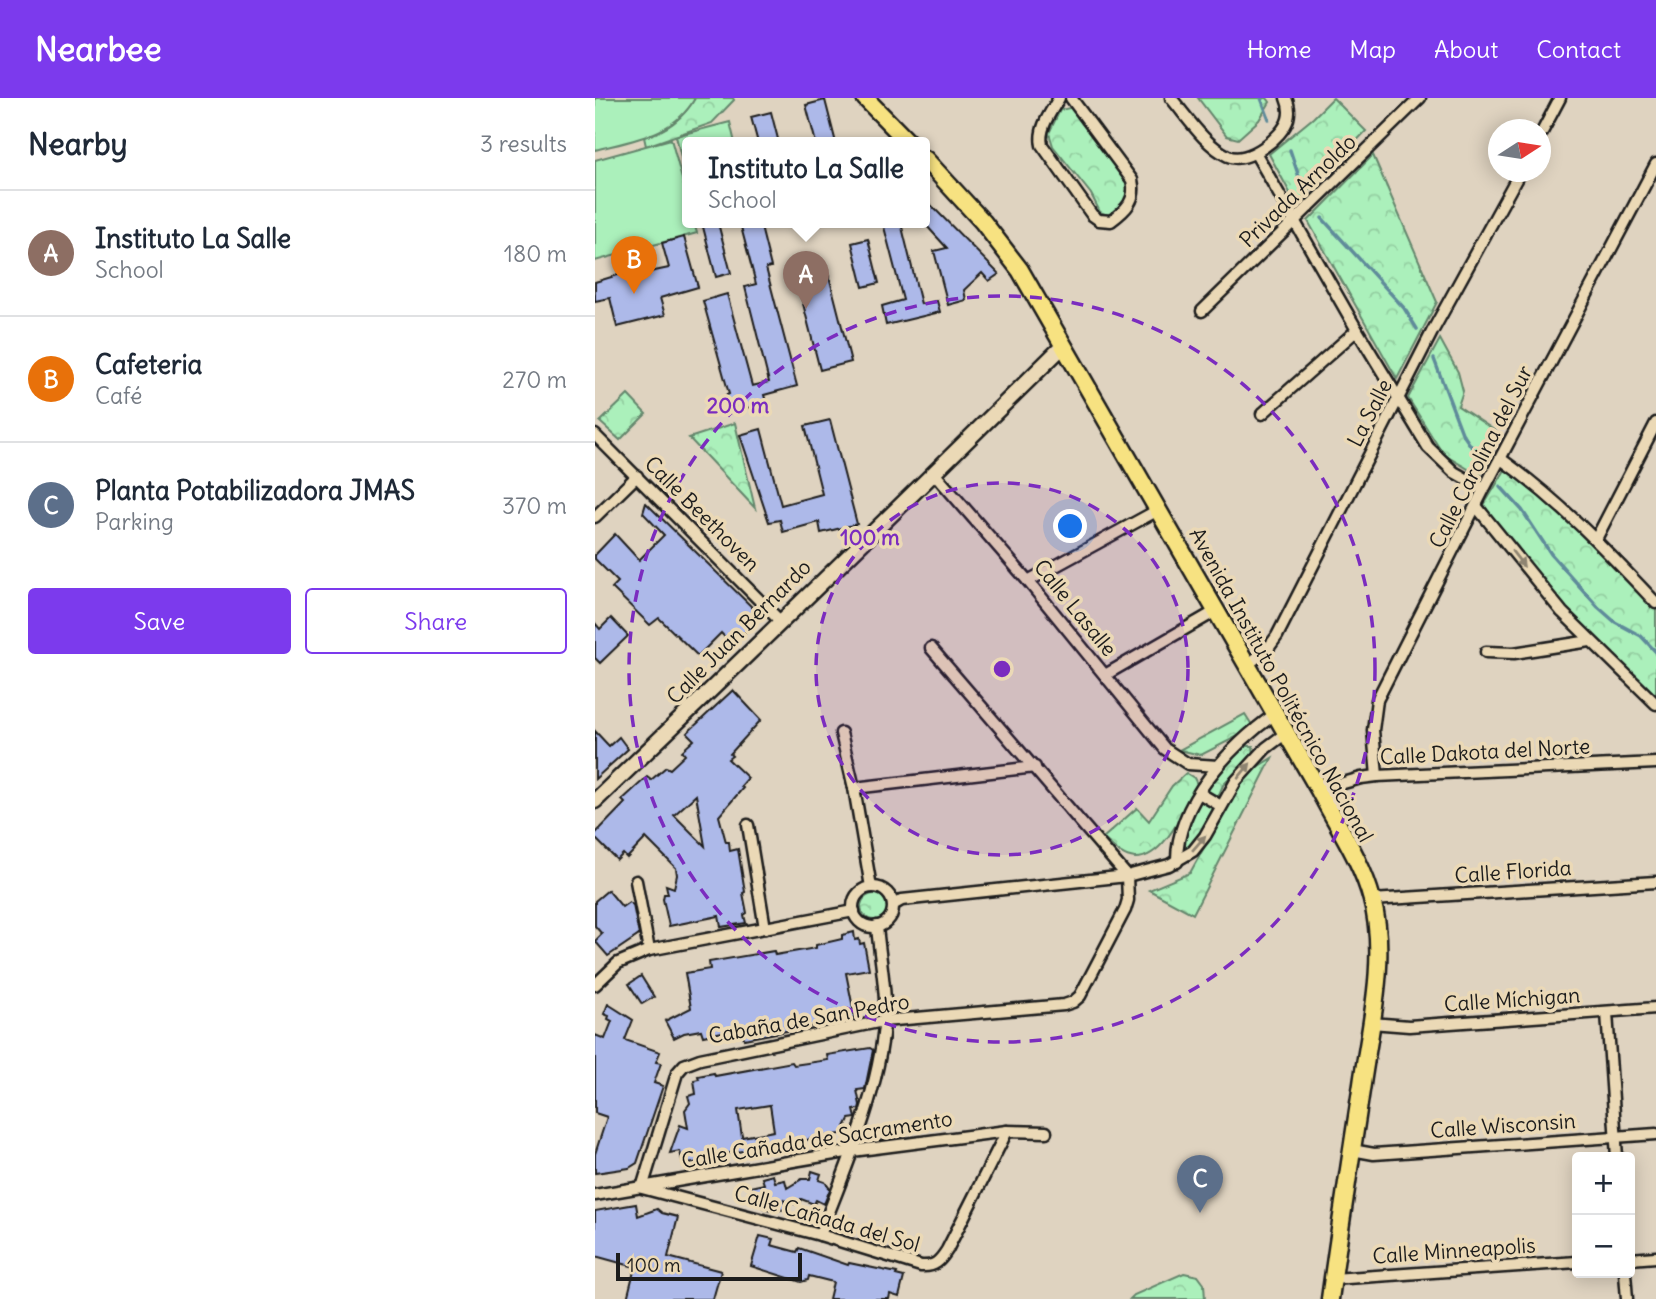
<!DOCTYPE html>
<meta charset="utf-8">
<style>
body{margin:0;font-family:Delius,sans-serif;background:#f6f6f7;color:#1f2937}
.controls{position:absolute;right:21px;bottom:21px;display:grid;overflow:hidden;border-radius:7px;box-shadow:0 4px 18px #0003}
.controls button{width:63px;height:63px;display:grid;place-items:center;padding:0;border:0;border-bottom:2px solid #e0e1e3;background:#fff;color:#1f2937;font:35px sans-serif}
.compass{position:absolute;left:893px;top:21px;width:63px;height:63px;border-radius:50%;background:#fff;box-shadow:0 4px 18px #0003;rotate:78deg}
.scale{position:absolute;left:21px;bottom:18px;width:186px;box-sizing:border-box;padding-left:7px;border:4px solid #1c1c1c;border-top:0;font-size:19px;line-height:24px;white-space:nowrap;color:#1c1c1c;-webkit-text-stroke:5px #ebd9b6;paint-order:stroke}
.you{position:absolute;left:476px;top:429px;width:24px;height:24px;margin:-18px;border:5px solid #fff;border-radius:50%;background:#1a73e8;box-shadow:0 0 0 10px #1a73e833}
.badge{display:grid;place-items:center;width:46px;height:46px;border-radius:50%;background:#7c3aed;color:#fff;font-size:23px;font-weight:700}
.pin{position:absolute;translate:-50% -58px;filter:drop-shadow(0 2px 4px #0008)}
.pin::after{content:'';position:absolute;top:37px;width:24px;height:21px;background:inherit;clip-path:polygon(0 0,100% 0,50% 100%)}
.popup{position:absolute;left:87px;top:39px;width:248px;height:91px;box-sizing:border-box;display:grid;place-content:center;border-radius:7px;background:#fff;filter:drop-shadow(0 2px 5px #0005);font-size:23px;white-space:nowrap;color:#747a83}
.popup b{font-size:26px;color:#1f2937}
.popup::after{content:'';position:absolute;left:50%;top:100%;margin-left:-14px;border:14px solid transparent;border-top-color:#fff}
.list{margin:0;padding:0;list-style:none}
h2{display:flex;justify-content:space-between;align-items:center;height:91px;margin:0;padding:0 28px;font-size:30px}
h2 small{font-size:23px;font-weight:400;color:#747a83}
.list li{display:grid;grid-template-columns:46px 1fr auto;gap:21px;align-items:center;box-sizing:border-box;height:126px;padding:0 28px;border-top:2px solid #e0e1e3}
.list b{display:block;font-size:26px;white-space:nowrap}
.list p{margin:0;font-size:23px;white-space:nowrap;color:#747a83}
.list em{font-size:23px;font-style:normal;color:#747a83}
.actions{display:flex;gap:14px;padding:21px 28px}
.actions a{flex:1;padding:16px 0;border:2px solid #7c3aed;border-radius:7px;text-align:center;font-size:24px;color:#7c3aed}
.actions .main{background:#7c3aed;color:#fff}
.map{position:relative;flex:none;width:1061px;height:1201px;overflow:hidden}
header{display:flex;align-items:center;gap:42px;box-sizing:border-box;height:98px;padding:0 35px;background:#7c3aed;color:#fff}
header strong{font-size:33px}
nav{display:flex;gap:38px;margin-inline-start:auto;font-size:24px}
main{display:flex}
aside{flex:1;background:#fff}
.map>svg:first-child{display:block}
.park{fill:url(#park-crowns);stroke:#64866c;stroke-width:2}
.pitch{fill:#abf0bb;stroke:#64866c;stroke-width:2}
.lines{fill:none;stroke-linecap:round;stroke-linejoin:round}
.stream{stroke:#5f8b9a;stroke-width:3.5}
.building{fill:#adb9e9;stroke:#1c1c1c;stroke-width:2;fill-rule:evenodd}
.street-casing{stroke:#1c1c1c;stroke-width:15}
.secondary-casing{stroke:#1c1c1c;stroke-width:19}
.primary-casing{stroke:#1c1c1c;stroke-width:21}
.street{stroke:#ebd9b6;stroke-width:10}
.secondary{stroke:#ebd9b6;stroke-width:14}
.primary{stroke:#f7e281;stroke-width:16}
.oneway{fill:#8e8471}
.ring{fill:none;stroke:#7b2cbf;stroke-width:3.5;stroke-dasharray:12 9}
.labels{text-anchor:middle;stroke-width:7;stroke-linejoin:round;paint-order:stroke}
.street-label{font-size:21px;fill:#1c1c1c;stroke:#ebd9b6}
.centre{fill:#7b2cbf;stroke:#ebd9b6;stroke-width:3.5}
.ring-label{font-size:21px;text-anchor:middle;font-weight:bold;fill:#7b2cbf;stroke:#ebd9b6;stroke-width:7;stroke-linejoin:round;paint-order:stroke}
</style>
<header>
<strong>Nearbee</strong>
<nav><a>Home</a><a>Map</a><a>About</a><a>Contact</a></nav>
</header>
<main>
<aside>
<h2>Nearby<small>3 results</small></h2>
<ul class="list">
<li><span class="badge" style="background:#8d6e63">A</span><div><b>Instituto La Salle</b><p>School</p></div><em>180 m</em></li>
<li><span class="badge" style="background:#e8710a">B</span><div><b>Cafeteria</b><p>Café</p></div><em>270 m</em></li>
<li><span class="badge" style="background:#5c6f8a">C</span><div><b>Planta Potabilizadora JMAS</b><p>Parking</p></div><em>370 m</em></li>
</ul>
<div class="actions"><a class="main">Save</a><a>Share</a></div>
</aside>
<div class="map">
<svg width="1061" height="1201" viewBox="0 0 1061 1201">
<defs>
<pattern id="park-crowns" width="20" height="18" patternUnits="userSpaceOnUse" patternTransform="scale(1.75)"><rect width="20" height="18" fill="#abf0bb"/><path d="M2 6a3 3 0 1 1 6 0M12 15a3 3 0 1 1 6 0" fill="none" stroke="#93cda0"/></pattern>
</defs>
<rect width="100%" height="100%" fill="#dfd3c0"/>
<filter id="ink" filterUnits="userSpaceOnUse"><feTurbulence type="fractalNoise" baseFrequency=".0143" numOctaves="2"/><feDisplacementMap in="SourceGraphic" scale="14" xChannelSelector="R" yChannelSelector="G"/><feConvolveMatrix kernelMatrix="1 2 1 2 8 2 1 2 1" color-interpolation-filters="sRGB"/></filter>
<g filter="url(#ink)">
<!-- park -->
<g class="park">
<path d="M100,0H138L139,2L117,25L51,48L49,39C72,33 89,19 100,0Z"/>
<polygon points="603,0 672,0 675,4 664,22 643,41 632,38"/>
<polygon points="738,0 771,33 701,106 674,56 718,20"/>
<polygon points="479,9 534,80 535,95 531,104 514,118 505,114 496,96 458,48 454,35 465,12"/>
<polygon points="778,57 842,204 802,281 713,123"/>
<polygon points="845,241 863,274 868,293 863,308 905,336 885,378 848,356 813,300"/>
<polygon points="33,297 51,316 25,342 5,324"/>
<polygon points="140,325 160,410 94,340"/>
<polygon points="910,372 924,378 992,435 1061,512 1061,599 948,488 891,417 892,411 889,407"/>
<polygon points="650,616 657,627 649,635 606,657 584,652"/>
<path d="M648,648H658L659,655L628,687L615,718L595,752L589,748C591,724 612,687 627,667C633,660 641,654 648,648Z"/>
<polygon points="677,660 598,816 554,792 595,775 649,677"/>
<path d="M591,675L599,680L603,688C590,710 569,761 540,760C527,759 517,748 508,740L542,710L554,723L577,688Z"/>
<circle cx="279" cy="809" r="13"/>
<polygon points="589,1175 603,1178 609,1186 610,1201 535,1201 539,1197"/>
</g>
<!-- pitch -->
<g class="pitch">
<path d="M0,0H100C80,37 38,42 0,52Z"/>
<polygon points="135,24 140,45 92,45 92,66 88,67 81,38"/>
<polygon points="76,41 92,99 92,125 99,125 102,135 0,163 0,62"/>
</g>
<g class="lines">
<!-- stream -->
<g class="stream">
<polyline points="666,0 674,21"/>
<polyline points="695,52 708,91"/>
<polyline points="727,120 809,210 822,231"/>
<polyline points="839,261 867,335 880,354"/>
<polyline points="905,388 927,412 956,456 1003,509 1020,524 1046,538 1061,554"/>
</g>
</g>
<!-- building -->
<g class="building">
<polygon points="230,2 241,45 221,45 211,7"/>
<polygon points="176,14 184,45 163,45 156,19"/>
<polygon points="330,101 404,176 394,183 387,175 369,192 371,202 353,207 339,153 352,150 330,126"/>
<polygon points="107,125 123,125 136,175 121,179"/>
<polygon points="145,125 165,125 176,169 171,170 202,288 169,297 171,304 136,315 131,297 134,296 108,203 132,196 157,288 174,284 150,189 161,186"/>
<polygon points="288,125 306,125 326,206 342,203 345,214 291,227 287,208 308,202"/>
<polygon points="89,139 103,189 65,200 70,217 22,229 15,200 0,203 0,184 49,169 50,175 74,170 67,145"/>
<polygon points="273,141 284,185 268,189 257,145"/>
<polygon points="234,178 256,264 225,272 203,186"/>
<polygon points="235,322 262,426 226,435 224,424 188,434 185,422 174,424 145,337 166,331 186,407 227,396 210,328"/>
<polygon points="51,405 166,518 137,547 126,535 103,558 64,520 55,527 17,490 23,484 0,461 0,457 20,436 44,462 69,437 48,415"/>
<polygon points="16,520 33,538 5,565 0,560 0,525 5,531"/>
<path d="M138,592L166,622L135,656L137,658L133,661L153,680L146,688L148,690L124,718L131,744H134L135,753L143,751L150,794L148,795L152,815L149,817L151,825L126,829L124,818L74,828L68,801L69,796H73L71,787L79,790L82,777L81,770L51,740L32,760L28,756L22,762L0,740V736L30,705L27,702L52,679L56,682L71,669L75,671L90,657L87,653L99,642L92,635ZM101,697L110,748L79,717Z"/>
<polygon points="0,633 14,648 24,639 33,651 0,681"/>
<polygon points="13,792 27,809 34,804 38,807 44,837 13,858 0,843 7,836 0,828 0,803"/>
<polygon points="259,834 260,842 264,841 265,846 269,845 274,871 251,875 260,920 149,941 147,930 108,938 106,932 89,935 79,940 70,923 96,910 90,875 115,871 114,864 179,853 180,857 221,850 221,847 247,841 247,837"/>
<polygon points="46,878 59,899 47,906 34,886"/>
<polygon points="13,906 38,922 30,942 65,954 61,964 66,965 59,985 68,988 42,1065 34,1070 0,1075 0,1056 12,1019 0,1015 0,937 10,941 17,923 13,921 14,918 9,916"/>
<path d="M275,950L278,952L270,991L262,992L265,1007L264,1011L259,1012L261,1020L254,1021L250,1029L251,1035L113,1059L114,1062L88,1067L85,1053L75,1055L85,1027L93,1030L90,1012L95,1005L93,998L101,996L99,982L104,981L103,978L119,975L120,978L197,964L199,967L233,962L232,957ZM175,1007L179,1033L147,1039L143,1012Z"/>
<polygon points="217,1073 226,1076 224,1082 230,1084 235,1091 229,1106 221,1102 219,1106 206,1101 203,1107 189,1102 191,1111 178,1113 167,1109 164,1098 157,1099 155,1089 169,1086 167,1080 178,1077 180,1084 190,1082 192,1090 207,1081 215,1081"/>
<polygon points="41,1106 43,1118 62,1111 67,1115 83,1119 73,1159 126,1173 118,1201 32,1201 40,1169 0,1158 0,1113"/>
<polygon points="165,1138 178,1141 176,1147 202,1154 204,1150 253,1167 254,1165 302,1175 301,1177 309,1179 304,1199 295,1196 294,1201 234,1201 238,1184 214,1178 213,1182 206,1184 156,1168"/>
</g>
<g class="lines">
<defs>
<g id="street">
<path d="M464,0C456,14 443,30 447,47L497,117L504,122L516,123C531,112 542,102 537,82L476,0"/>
<path d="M576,0C593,20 610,47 633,58C652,67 688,39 693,21C695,14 694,7 691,0"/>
<polyline points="946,36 965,0"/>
<polyline points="661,56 762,232 833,349 859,374 889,391"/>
<polyline points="607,213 825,0"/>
<polyline points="667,316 762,232"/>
<polyline points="0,337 185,523"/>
<path d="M906,361C967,405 1010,451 1061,505"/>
<polyline points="339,375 433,483 570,651 593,666 623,668"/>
<polyline points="881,408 967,514 1061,606"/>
<polyline points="0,419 42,378"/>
<polyline points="1001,441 1061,325"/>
<polyline points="433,483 563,412"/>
<polyline points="336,550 532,778"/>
<polyline points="891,554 919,555 995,543"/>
<polyline points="652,567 672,552 682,538 837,234 925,74"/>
<polyline points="510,577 621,513"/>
<polyline points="246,635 259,690 276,789"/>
<polyline points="782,678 778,632 782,602 889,391 1061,66"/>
<polyline points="259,690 440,669"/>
<polyline points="724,692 766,680 782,678 1061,665"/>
<polyline points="604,695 626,708"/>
<polyline points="153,727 170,830"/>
<path d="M582,764C581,705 635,648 680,616"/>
<polyline points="41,783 54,852"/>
<circle cx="278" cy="809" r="20"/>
<polyline points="777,802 1061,784"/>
<polyline points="298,807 307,802 532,778 574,767 598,753 610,738 641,683 671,650 691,635"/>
<polyline points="0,887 23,865 54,852 259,813"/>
<polyline points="1012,915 1022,1059"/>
<polyline points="776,925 814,928 1061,910"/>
<path d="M412,1033L352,1152C345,1163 340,1169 326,1168L225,1137L47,1090L82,975L89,967L105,961L288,923L469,907L478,904L485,898L530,812L533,802L532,778"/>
<polyline points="757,1052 779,1056 1061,1036"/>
<polyline points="0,1097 257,1053 412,1033 451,1034"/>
<path d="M225,1137C252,1067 291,979 290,903C289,878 284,853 282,828"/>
<polyline points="1035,1161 1061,1159"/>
<polyline points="1030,1175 1032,1201"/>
<polyline points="738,1181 982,1164"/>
</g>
<path id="secondary" d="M0,703C157,553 313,401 468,248"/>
<g id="primary">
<polyline points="270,0 314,45"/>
<path d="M330,61L388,124L425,172L724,692C742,727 767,763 777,802C793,858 775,929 767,986C756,1058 745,1129 735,1201"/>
</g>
</defs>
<!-- street casing -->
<use href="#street" class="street-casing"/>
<!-- secondary casing -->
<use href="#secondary" class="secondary-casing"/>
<!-- primary casing -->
<use href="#primary" class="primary-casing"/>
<!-- street -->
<use href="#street" class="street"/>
<!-- secondary -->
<use href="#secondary" class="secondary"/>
<!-- primary -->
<use href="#primary" class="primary"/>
</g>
<!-- one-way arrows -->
<defs><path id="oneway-solid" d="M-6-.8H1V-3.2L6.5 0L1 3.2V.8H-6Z" transform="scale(1.75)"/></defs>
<g class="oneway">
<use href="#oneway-solid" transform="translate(923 461) rotate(52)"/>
<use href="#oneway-solid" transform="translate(649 673) rotate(-50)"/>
<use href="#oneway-solid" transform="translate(604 745) rotate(-49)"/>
</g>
</g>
<!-- distance rings -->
<circle cx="407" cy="571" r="186" fill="#7b2cbf" fill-opacity=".12"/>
<g class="ring">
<circle cx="407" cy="571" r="186"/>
<circle cx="407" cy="571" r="373"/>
</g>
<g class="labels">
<!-- street labels -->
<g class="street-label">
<text transform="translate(703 93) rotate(-44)" y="7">Privada Arnoldo</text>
<text transform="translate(775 315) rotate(-63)" y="7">La Salle</text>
<text transform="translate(886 359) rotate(-63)" y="7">Calle Carolina del Sur</text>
<text transform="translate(107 416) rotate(45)" y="7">Calle Beethoven</text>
<text transform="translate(480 510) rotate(51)" y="7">Calle Lasalle</text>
<text transform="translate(144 534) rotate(-45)" y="7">Calle Juan Bernardo</text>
<text transform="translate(686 587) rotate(61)" y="7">Avenida Instituto Politécnico Nacional</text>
<text transform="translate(890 654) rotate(-3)" y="7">Calle Dakota del Norte</text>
<text transform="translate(918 774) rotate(-4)" y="7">Calle Florida</text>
<text transform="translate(917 902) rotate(-4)" y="7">Calle Míchigan</text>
<text transform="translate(214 921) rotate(-10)" y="7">Cabaña de San Pedro</text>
<text transform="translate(908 1028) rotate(-4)" y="7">Calle Wisconsin</text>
<text transform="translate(222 1042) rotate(-9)" y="7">Calle Cañada de Sacramento</text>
<text transform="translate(232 1121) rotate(16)" y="7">Calle Cañada del Sol</text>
<text transform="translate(859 1153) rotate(-4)" y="7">Calle Minneapolis</text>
</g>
</g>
<circle cx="407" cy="571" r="10" class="centre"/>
<g class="ring-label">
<text x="143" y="315">200 m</text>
<text x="275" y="447">100 m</text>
</g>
</svg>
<div class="controls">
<button>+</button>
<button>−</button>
</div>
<svg class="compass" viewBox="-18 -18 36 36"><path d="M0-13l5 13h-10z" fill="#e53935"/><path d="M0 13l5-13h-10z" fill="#747a83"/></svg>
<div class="scale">100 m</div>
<div class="you"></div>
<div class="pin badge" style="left:211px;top:211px;background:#8d6e63">A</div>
<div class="popup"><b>Instituto La Salle</b>School</div>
<div class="pin badge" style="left:39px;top:196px;background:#e8710a">B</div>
<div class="pin badge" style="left:605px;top:1115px;background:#5c6f8a">C</div>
</div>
</main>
